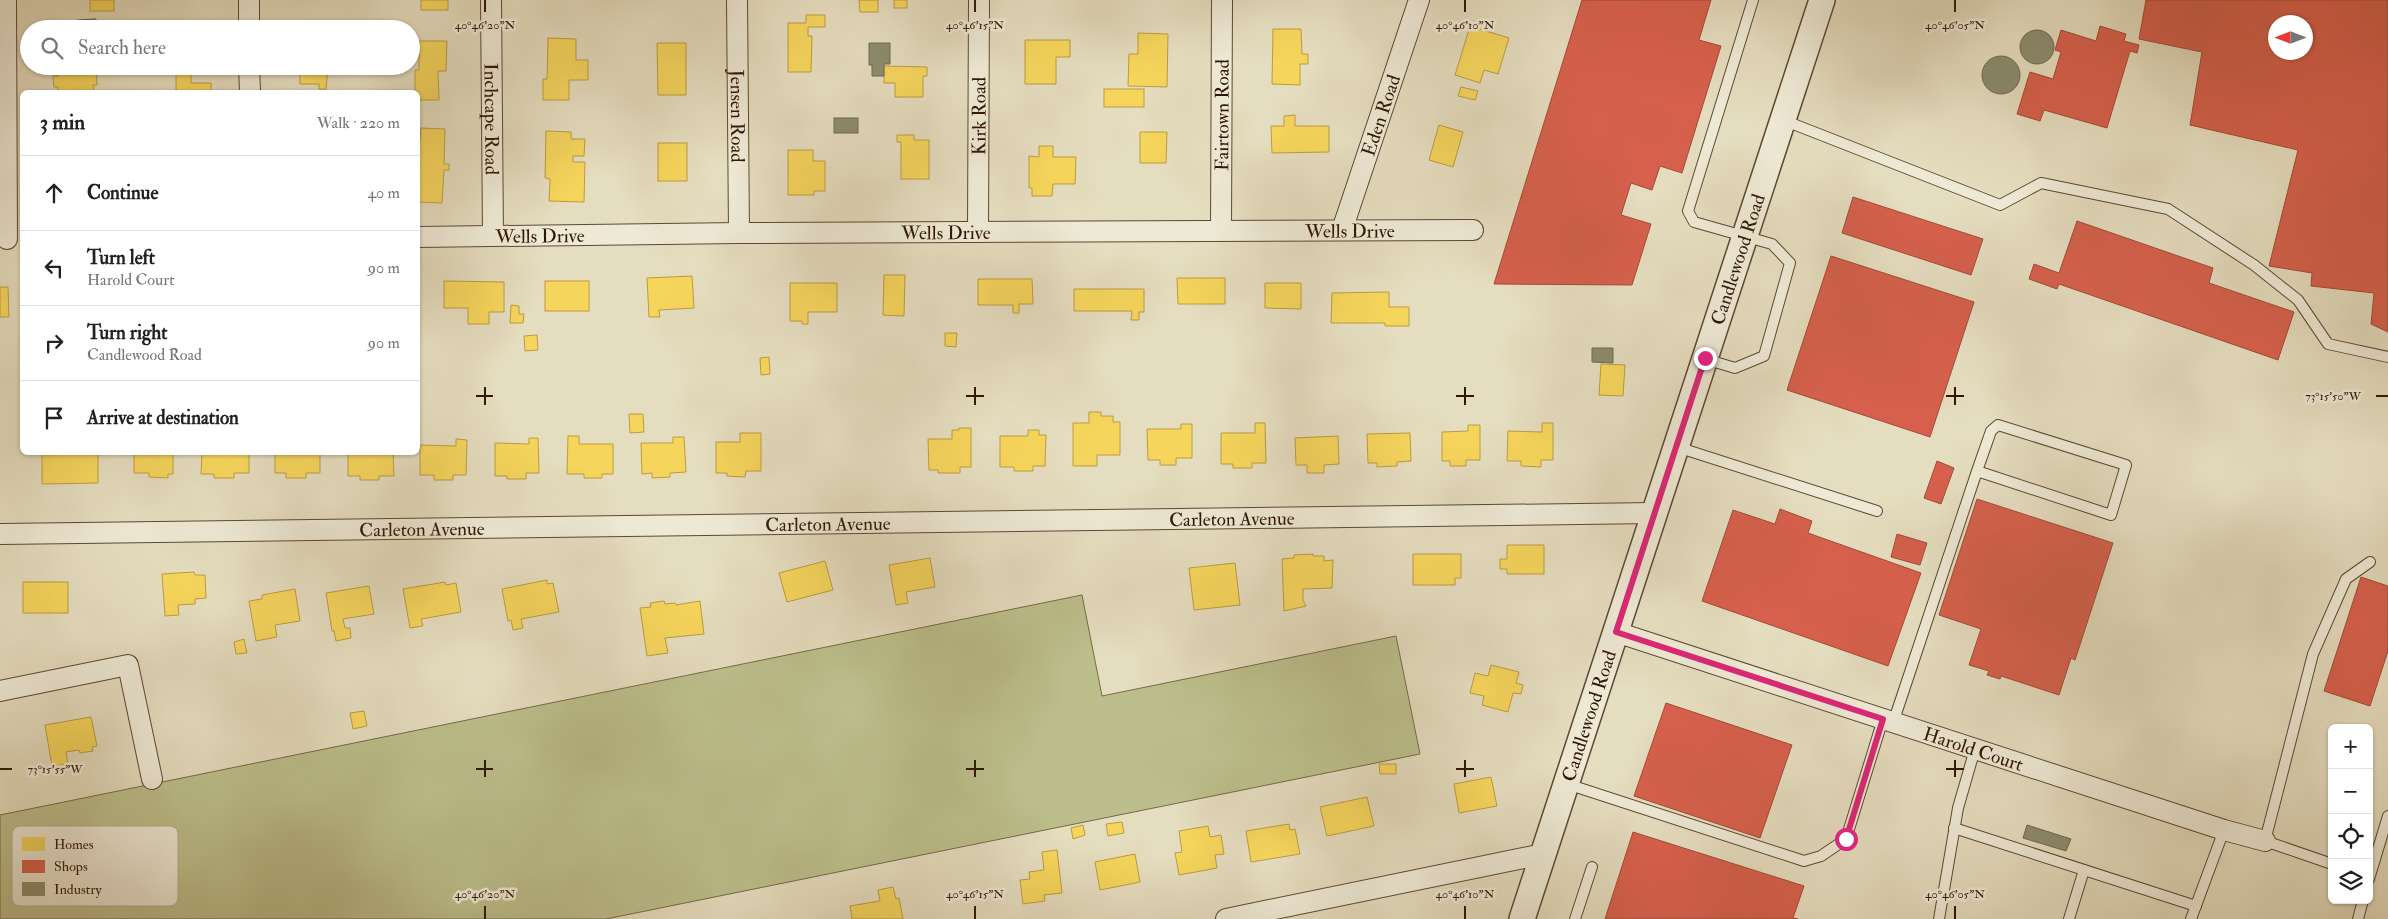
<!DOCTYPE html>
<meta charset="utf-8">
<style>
body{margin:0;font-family:"IM FELL Double Pica",serif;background:#f2f2f2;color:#202124}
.controls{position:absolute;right:15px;bottom:15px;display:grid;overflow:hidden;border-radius:8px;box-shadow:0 1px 4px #0004}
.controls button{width:45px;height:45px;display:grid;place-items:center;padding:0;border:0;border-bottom:1px solid #e0e0e0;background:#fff;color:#202124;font:25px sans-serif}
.compass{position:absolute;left:2268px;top:15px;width:45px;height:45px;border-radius:50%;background:#fff;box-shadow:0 1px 4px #0004;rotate:270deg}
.stop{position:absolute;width:15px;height:15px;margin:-11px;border:4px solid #db2777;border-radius:50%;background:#fff}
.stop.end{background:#db2777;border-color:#fff;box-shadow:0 1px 5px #0008}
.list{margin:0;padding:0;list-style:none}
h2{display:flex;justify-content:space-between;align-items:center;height:65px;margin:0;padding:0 20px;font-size:21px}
h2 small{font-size:16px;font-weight:400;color:#757577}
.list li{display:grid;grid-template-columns:32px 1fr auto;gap:15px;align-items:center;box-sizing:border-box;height:75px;padding:0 20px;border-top:1px solid #e0e0e0}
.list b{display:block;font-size:19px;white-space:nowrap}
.list p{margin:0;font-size:16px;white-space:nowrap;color:#757577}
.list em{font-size:16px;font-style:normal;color:#757577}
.icon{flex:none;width:28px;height:28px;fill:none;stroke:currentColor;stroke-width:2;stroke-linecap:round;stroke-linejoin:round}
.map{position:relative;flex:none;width:2388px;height:919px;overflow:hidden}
.search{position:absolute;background:#fff;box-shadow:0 1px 4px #0004;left:20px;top:20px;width:400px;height:55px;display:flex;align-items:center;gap:12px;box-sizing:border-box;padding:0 18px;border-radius:28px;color:#757577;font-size:19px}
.panel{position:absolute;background:#fff;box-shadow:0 1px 4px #0004;left:20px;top:90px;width:400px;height:365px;border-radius:8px}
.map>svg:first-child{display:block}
.green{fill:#bcbf8c;stroke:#766b46}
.homes{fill:#f6d55c;stroke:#bb9c40}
.shops{fill:#d6604d;stroke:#a44a36;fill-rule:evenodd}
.industry{fill:#8c8c6e;stroke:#70694d}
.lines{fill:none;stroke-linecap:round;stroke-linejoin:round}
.service-casing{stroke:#5d4830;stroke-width:12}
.minor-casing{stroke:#5d4830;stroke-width:22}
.tertiary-casing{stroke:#5d4830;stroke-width:28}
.service{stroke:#eee9d5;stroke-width:10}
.minor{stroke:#eee9d5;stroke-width:20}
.tertiary{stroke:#eee9d5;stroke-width:25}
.route{stroke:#db2777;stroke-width:6}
.ticks{fill:none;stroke:#301700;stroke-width:2}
.labels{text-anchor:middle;stroke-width:5;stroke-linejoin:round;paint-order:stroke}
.street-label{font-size:19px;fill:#301700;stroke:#eee9d5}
.key{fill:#eee9d5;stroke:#b5aa95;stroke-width:1}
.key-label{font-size:14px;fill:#301700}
.ticks-label{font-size:12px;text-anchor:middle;fill:#301700;stroke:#eee9d5;stroke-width:5;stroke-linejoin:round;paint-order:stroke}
</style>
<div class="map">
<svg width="2388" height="919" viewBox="0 0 2388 919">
<rect width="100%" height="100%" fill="#e5ddbf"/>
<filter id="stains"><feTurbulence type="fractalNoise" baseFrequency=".004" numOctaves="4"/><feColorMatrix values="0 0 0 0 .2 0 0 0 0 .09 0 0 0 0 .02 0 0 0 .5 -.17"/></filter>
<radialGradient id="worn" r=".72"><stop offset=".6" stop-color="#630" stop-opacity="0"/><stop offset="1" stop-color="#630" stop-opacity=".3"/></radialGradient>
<!-- green -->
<polygon class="green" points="1082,595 1102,696 1396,636 1420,754 606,919 0,919 0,815"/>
<!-- homes -->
<g class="homes">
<rect x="90" y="0" width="24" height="11"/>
<rect x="421" y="0" width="27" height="10"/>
<polygon points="859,0 878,0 878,12 860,12"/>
<rect x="894" y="0" width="13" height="8"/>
<polygon points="806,15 825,15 825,27 808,27 808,36 812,36 811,72 788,72 788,23 806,23"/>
<polygon points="1470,26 1509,38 1498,74 1484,70 1480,83 1455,75"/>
<polygon points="1273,29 1301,29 1302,54 1308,54 1308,64 1300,64 1300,85 1272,84"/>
<polygon points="1138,33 1168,34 1167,87 1128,86 1129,54 1138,54"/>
<polygon points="548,38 576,39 576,60 588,60 588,80 569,80 569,100 543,100 543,79 547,79"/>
<polygon points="1025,40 1070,40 1070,57 1056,57 1056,84 1025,84"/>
<polygon points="419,41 447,41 446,71 438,71 439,100 418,100 418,92 415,92 415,70 419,70"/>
<polygon points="657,43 686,43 686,95 658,95"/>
<polygon points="57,66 96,66 97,85 93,85 94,92 58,92 58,87 54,87 53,76 58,76"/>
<polygon points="293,66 328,66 326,89 319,89 319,84 300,84 300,71 292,71"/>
<polygon points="884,66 927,67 927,76 923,76 923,97 895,97 895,83 884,83"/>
<polygon points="176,70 191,70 191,83 211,83 211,92 173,92 176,92"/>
<polygon points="1461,87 1478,91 1475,100 1458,96"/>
<rect x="1104" y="89" width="40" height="18"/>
<polygon points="1295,115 1295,126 1329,126 1329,152 1272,153 1271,126 1284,126 1284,116"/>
<polygon points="1439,125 1463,132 1453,167 1429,160"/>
<polygon points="421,128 445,129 444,164 449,164 449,170 444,170 442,203 418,202 418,140 420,140"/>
<polygon points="546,131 571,132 571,139 585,139 584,156 573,156 573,162 585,162 584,202 549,201 550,179 545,178"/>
<polygon points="1140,132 1167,132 1166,163 1140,163"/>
<polygon points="897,135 914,135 914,140 929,140 929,179 901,179 901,142 897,142"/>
<rect x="658" y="143" width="29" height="38"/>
<polygon points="1039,146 1053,146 1053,157 1076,157 1075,184 1053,184 1052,196 1032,196 1032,188 1029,188 1029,156 1039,157"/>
<polygon points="788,150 813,150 813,161 825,161 825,191 814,191 814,195 788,195"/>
<polygon points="884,275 905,275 904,316 883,315"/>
<polygon points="692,276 694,308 659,310 660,317 649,317 647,278"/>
<polygon points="1177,278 1225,278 1225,304 1178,304"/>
<polygon points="978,279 1032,279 1033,304 1019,304 1019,313 1013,313 1013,305 978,305"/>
<polygon points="444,281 504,282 504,312 489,312 489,324 468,324 468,308 444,308"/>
<rect x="545" y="281" width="44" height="30"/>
<polygon points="790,283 837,283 837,312 808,312 808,324 802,324 802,321 790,321"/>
<polygon points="1265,283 1301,283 1301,309 1265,308"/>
<polygon points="0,287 8,287 9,317 0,317"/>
<polygon points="1074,289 1144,289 1144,312 1139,312 1139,320 1131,320 1132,311 1074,311"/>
<polygon points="1389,292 1389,307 1409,307 1409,326 1385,326 1385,323 1331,323 1332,293"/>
<polygon points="511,305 519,306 519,314 524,314 523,323 510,323"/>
<polygon points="945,333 957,333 956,347 945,346"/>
<polygon points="537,335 538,350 525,351 524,336"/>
<polygon points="769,357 770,374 761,375 760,358"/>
<polygon points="1601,364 1625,365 1623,396 1599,395"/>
<polygon points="1089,412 1101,412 1101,416 1113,416 1113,422 1120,422 1120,455 1097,455 1097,466 1073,466 1073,423 1089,423"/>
<polygon points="629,414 643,414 644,432 630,433"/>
<polygon points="1255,423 1265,423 1266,463 1252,463 1252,468 1233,468 1233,464 1221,464 1221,433 1255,433"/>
<polygon points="1542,423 1553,423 1553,460 1541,460 1541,467 1521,466 1521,461 1507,461 1508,431 1542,432"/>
<polygon points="1181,424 1192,424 1192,458 1176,458 1176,465 1160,465 1160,460 1148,460 1147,429 1181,429"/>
<polygon points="1468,425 1480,425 1480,460 1466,460 1466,466 1450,466 1450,461 1442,461 1442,432 1468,431"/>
<polygon points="959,428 971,428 971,467 960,467 960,473 938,473 938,470 929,470 928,439 952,439 952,430 959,430"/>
<polygon points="1028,430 1039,430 1039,435 1046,435 1045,466 1033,466 1033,471 1014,471 1014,467 1000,467 1000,436 1028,436"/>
<polygon points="740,433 761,433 761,471 746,471 745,477 727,476 727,473 716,473 716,442 740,442"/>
<polygon points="1410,433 1411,461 1397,462 1397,466 1377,467 1377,463 1368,463 1367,434"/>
<polygon points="568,436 579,436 579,444 613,444 613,474 602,474 602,478 584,478 584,474 567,474"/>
<polygon points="1338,436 1339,464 1324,465 1324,473 1307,473 1307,465 1296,465 1295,438"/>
<polygon points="673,437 684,437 686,472 670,473 670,477 652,478 652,473 642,474 641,443 673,443"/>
<polygon points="529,438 538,438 539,473 526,473 526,479 507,479 507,476 495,476 495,443 529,444"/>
<polygon points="456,439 467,440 466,475 453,475 453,480 434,480 434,475 420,475 420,445 456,446"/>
<polygon points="83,452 98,454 98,483 42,484 42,454"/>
<polygon points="134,452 173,452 173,474 168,474 168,478 149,477 149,473 134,473"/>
<polygon points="202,452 249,452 249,473 234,473 234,478 214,478 214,474 201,474"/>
<polygon points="275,452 320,452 320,473 306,473 306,478 286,478 286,473 275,473"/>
<polygon points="348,452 393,452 394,476 379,476 379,480 360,480 360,476 348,476"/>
<polygon points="1507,545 1544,545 1544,574 1507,574 1507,569 1500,569 1500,559 1507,559"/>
<polygon points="1313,554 1313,556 1324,556 1324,561 1333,560 1332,588 1303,589 1303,600 1306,606 1284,611 1282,559 1294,558 1294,555"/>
<polygon points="1413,554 1461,554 1461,578 1455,578 1455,585 1413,585"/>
<polygon points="930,558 935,587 906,592 908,603 896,605 889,565"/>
<polygon points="825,561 833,590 787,602 779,573"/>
<polygon points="1235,563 1240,605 1194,610 1189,568"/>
<polygon points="194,572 195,575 205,575 206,598 195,599 195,604 178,605 179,615 165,616 162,574"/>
<polygon points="547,580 547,584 553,583 559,612 521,619 523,628 513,630 511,620 508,621 502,589"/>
<rect x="23" y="582" width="45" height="31"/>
<polygon points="445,582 446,585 456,583 461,612 421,619 423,626 410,628 403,589"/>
<polygon points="369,586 374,614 343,619 345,628 350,628 351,638 336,641 334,631 332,631 326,593"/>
<polygon points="295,589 300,621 275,625 277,637 256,641 249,601 262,599 262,595"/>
<polygon points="664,601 665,604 675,603 676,605 700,601 704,634 665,638 668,653 647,656 640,608 651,607 650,603"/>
<polygon points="244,639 247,653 236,654 234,642"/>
<polygon points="1491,665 1519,672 1516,683 1523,685 1521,694 1513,693 1508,712 1482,705 1484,696 1470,693 1475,673 1488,676"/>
<polygon points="364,711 367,726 353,729 350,713"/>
<polygon points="91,717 97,746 92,747 93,751 80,753 79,750 66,752 68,764 52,766 45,725"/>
<polygon points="1379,764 1396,764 1396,774 1380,774"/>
<polygon points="1491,777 1497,806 1459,813 1454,784"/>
<polygon points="1367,797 1374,826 1327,836 1320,807"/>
<polygon points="1122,822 1124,833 1108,836 1106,824"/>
<polygon points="1289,824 1290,830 1295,829 1300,854 1251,862 1246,831"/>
<polygon points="1083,825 1085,835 1073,839 1071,828"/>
<polygon points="1208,826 1210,837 1221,835 1224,854 1215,855 1217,868 1179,875 1175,853 1182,852 1179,831"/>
<polygon points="1057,850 1062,893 1044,895 1045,901 1023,904 1020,880 1030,879 1029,872 1044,870 1042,852"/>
<polygon points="1135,854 1140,882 1100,890 1095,862"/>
<polygon points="893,887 896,899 899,898 903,919 852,919 850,906 880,901 878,890"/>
</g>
<!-- shops -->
<g class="shops">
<polygon points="1582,0 1711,0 1699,40 1721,46 1682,173 1660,166 1652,190 1631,183 1621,215 1651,224 1632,285 1494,284"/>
<path d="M2146,0H2388V332L2371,324L2374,293L2311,286L2312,273L2269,266L2298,150L2190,125L2202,52L2139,39ZM2276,22H2306V52H2276Z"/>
<polygon points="2100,26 2126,34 2124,41 2139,45 2137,53 2130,51 2107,128 2044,110 2040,121 2017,114 2030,72 2053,79 2061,52 2055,50 2061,30 2096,41"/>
<polygon points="1853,197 1983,239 1971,275 1842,233"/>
<polygon points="2077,221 2213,268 2209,283 2294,312 2278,360 2059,284 2057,289 2029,279 2034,264 2059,273"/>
<polygon points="1831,256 1974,302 1930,437 1787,390"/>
<polygon points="1937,461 1954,468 1941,504 1924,498"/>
<polygon points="1977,499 2113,543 2075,660 2071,658 2059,695 2001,676 2000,679 1987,675 1989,671 1969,665 1981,629 1939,615"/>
<polygon points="1780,509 1812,521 1808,533 1921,573 1888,666 1702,601 1733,510 1775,524"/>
<polygon points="1897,534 1927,543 1920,565 1891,557"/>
<polygon points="2361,577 2388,586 2388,651 2370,706 2324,691"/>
<polygon points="1666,703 1792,745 1760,838 1634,796"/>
<polygon points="1633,832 1804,886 1793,918 1798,919 1605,919"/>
</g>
<!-- industry -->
<g class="industry">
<polygon points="96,19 96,29 78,29 78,20"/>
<circle cx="2037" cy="47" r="17"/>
<polygon points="869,43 890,43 890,64 884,64 884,76 872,76 872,65 869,65"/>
<circle cx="2001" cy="75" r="19"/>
<rect x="834" y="118" width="24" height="15"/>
<polygon points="1592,348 1613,348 1613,363 1592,362"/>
<polygon points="2027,825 2071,839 2066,851 2023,838"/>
</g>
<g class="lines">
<defs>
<g id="service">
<polyline points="1783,120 2000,205 2041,183 2168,209 2254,265 2298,300 2328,344 2388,357"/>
<polyline points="1705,359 1735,368 1764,356 1790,263 1772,244 1694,222 1688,211 1753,0"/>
<polyline points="1677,447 1877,511"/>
<polyline points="1893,723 1977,471 1991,431 1998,425 2126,465 2111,515 1977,471"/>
<polyline points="1567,784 1804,861 1821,856 1846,839 1883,719"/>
<polyline points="1954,828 2196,906"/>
<polyline points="2332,864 2265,841 2313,654 2346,579 2370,562"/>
<polyline points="2369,879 2388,816"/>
<polyline points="1575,919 1592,867"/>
<polyline points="1939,919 1958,808 1975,749"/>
<polyline points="2069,919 2084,870"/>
<polyline points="2191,919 2224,830"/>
<polyline points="2358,919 2363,900"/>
</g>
<g id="minor">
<polyline points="6,0 7,239"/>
<polyline points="249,0 249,29"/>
<path id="s1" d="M491,0L493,236"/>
<path id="s2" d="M737,0L739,233"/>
<polyline points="249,66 250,92"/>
<path id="s3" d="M1221,230L1222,0"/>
<path id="s4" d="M1342,230L1419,0"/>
<path id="s5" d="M978,232L979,0"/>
<path id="s6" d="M418,237L739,233L1473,230"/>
<path id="s7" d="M0,534L1654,513"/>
<path id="s8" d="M1616,632L2224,830L2265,841"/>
<polyline points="0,691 128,665 152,779"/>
<polyline points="1226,919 1543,854"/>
</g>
<g id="tertiary">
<path id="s9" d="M1522,919L1822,0"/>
</g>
</defs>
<!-- service casing -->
<use href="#service" class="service-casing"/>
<!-- minor casing -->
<use href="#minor" class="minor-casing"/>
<!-- tertiary casing -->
<use href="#tertiary" class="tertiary-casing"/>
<!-- service -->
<use href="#service" class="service"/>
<!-- minor -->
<use href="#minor" class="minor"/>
<!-- tertiary -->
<use href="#tertiary" class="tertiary"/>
</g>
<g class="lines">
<!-- route -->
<polyline class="route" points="1705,358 1616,632 1883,719 1846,839"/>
</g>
<!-- ticks -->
<path class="ticks" d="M485,0V12M975,0V12M1465,0V12M1955,0V12M485,387V405M975,387V405M1465,387V405M1955,387V405M476,396H493M966,396H984M1456,396H1474M1946,396H1964M2376,396H2388M485,760V777M975,760V777M1465,760V777M1955,760V777M0,769H12M476,769H493M966,769H984M1456,769H1474M1946,769H1964M485,906V919M975,906V919M1465,906V919M1955,906V919"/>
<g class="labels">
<!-- street labels -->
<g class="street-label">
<text dy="7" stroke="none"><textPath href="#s3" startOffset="115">Fairtown Road</textPath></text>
<text dy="7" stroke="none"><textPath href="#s4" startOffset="121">Eden Road</textPath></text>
<text dy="7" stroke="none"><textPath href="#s2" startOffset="116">Jensen Road</textPath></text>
<text dy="7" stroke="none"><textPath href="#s5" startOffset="116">Kirk Road</textPath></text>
<text dy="7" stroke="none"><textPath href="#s1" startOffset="119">Inchcape Road</textPath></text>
<text dy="7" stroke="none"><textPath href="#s6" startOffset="932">Wells Drive</textPath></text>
<text dy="7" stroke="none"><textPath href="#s6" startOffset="528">Wells Drive</textPath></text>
<text dy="7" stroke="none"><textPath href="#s6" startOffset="122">Wells Drive</textPath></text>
<text dy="7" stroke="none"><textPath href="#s9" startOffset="694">Candlewood Road</textPath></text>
<text dy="7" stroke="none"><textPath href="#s7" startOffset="1232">Carleton Avenue</textPath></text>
<text dy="7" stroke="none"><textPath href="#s7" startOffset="828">Carleton Avenue</textPath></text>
<text dy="7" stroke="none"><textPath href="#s7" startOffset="422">Carleton Avenue</textPath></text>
<text dy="7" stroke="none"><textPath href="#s9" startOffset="214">Candlewood Road</textPath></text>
<text dy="7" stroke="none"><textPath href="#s8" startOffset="376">Harold Court</textPath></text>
</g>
</g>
<!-- legend -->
<rect x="12" y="826" width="166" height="80" rx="8" class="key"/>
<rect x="22" y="837" width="23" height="14" fill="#f6d55c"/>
<rect x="22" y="860" width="23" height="13" fill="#d6604d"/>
<rect x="22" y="882" width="23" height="14" fill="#8c8c6e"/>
<g class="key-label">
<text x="54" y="849">Homes</text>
<text x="54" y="871">Shops</text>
<text x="54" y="894">Industry</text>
</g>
<g class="ticks-label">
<text x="485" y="29">40°46'20"N</text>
<text x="975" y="29">40°46'15"N</text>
<text x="1465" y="29">40°46'10"N</text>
<text x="1955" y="29">40°46'05"N</text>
<text x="2333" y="400">73°15'50"W</text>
<text x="55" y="773">73°15'55"W</text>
<text x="485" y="898">40°46'20"N</text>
<text x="975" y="898">40°46'15"N</text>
<text x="1465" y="898">40°46'10"N</text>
<text x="1955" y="898">40°46'05"N</text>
</g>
<rect width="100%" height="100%" filter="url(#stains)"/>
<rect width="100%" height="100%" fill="url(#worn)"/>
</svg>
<div class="controls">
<button>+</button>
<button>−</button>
<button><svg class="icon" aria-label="locate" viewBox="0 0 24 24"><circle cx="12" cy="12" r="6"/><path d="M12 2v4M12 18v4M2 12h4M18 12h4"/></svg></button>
<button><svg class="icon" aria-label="layers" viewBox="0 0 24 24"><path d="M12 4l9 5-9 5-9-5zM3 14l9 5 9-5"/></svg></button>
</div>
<svg class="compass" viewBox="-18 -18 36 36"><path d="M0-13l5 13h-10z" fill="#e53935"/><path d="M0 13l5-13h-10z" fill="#757577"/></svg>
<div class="stop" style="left:1846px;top:839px"></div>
<div class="stop end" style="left:1705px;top:358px"></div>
<div class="search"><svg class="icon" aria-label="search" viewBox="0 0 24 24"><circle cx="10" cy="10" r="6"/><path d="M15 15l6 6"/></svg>Search here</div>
<section class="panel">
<h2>3 min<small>Walk · 220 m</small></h2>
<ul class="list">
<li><svg class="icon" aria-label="ahead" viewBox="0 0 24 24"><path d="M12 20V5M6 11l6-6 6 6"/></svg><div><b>Continue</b></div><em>40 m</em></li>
<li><svg class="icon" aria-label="left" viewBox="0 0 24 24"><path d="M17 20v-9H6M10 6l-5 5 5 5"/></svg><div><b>Turn left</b><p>Harold Court</p></div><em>90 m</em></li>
<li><svg class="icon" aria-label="right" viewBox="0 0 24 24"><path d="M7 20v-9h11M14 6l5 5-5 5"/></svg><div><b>Turn right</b><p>Candlewood Road</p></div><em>90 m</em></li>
<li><svg class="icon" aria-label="arrive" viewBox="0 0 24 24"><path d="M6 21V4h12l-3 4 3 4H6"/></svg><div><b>Arrive at destination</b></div></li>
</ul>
</section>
</div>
